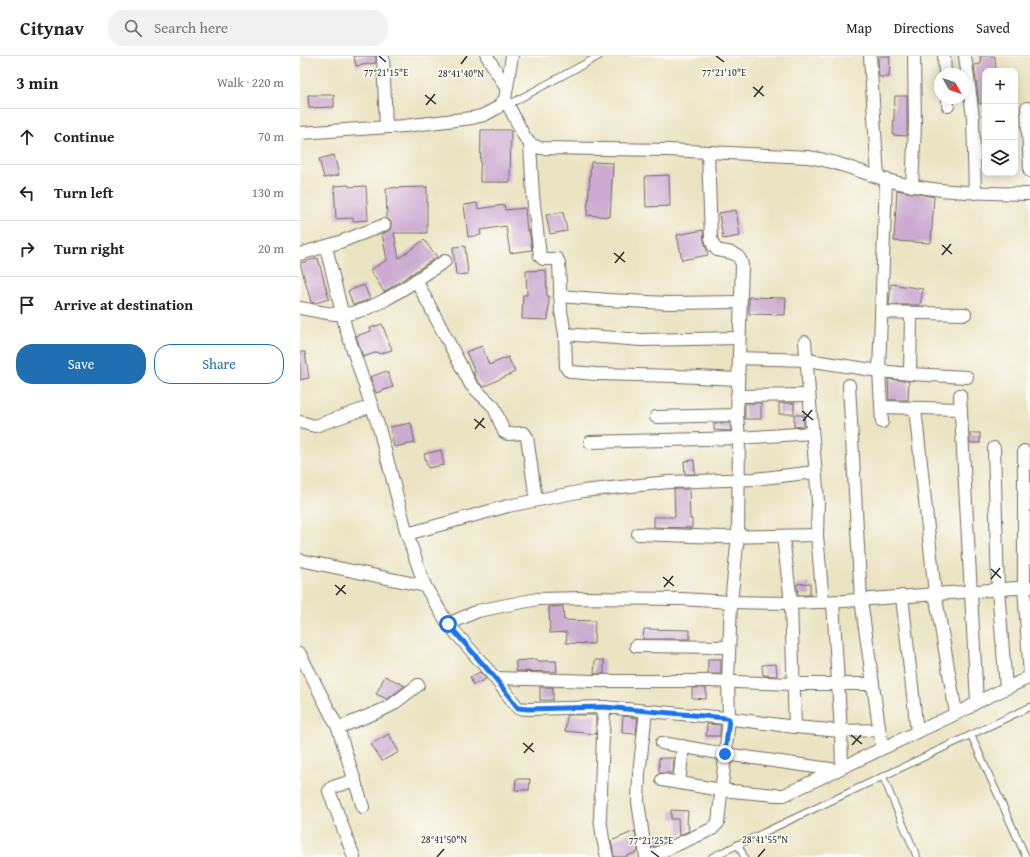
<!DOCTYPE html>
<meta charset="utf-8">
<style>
body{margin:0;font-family:"Gentium Book Plus",serif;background:#f2f2f2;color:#202124}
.controls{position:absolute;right:12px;top:12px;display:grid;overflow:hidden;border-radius:8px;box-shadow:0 2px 10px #0003}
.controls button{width:36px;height:36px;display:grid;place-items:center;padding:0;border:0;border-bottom:1px solid #e0e0e0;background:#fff;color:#202124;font:20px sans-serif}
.compass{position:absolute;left:634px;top:12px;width:36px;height:36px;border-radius:50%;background:#fff;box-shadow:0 2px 10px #0003;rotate:130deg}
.stop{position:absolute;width:12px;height:12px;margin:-9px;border:3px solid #1a73e8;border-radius:50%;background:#fff}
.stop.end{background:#1a73e8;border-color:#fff;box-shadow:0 1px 4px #0008}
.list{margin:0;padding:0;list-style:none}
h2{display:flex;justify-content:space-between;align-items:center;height:52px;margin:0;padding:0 16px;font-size:17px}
h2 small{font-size:13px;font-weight:400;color:#757577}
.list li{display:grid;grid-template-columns:26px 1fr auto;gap:12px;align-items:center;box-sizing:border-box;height:56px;padding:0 16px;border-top:1px solid #e0e0e0}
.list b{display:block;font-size:15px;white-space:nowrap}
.list em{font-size:13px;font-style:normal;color:#757577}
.actions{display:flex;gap:8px;padding:12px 16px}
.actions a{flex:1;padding:9px 0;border:1px solid #1f6fb2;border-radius:16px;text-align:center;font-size:14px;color:#1f6fb2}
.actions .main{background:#1f6fb2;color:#fff}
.icon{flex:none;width:22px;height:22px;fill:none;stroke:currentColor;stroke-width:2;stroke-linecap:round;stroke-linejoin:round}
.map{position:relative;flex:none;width:730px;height:801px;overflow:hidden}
header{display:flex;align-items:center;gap:24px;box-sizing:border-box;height:56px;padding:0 20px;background:#fff;border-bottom:1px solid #e0e0e0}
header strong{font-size:19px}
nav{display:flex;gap:22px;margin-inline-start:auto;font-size:14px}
.search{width:280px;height:36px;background:#f2f2f2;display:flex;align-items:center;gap:10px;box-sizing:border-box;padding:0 14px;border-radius:16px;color:#757577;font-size:15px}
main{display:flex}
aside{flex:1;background:#fff}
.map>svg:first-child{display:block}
.building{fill:#ccaad1}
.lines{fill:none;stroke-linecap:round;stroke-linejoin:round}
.service-casing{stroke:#6e6c60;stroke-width:8}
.minor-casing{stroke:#6e6c60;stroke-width:14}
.service{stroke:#fff;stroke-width:6}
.minor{stroke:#fff;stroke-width:12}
.route{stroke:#1a73e8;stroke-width:5}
.ticks{fill:none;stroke:#2b2b2b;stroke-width:1.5}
.ticks-label{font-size:10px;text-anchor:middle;fill:#2b2b2b;stroke:#fdfcf7;stroke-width:3;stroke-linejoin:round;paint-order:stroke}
</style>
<header>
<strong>Citynav</strong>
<div class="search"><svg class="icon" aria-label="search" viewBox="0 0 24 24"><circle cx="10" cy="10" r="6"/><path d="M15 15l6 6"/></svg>Search here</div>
<nav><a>Map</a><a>Directions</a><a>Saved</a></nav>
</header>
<main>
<aside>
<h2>3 min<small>Walk · 220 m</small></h2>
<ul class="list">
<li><svg class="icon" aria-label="ahead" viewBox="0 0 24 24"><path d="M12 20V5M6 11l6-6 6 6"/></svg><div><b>Continue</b></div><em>70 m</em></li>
<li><svg class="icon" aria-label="left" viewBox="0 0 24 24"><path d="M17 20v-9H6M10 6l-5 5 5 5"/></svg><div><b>Turn left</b></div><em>130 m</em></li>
<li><svg class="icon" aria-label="right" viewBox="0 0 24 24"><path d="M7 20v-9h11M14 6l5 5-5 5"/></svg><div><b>Turn right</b></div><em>20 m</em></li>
<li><svg class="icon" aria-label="arrive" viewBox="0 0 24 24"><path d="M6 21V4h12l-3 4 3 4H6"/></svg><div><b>Arrive at destination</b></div></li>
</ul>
<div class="actions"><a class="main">Save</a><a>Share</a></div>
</aside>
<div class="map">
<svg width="730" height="801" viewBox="0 0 730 801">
<rect width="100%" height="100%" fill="#fdfcf7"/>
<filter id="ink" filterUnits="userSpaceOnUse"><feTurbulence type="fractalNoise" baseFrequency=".025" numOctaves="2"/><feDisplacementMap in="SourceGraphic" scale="8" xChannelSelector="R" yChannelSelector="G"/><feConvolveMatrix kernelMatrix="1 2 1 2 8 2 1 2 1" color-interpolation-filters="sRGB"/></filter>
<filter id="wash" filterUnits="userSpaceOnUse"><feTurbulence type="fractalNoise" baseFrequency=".012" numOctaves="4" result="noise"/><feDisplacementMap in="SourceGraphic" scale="16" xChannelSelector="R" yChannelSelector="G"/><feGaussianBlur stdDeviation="0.9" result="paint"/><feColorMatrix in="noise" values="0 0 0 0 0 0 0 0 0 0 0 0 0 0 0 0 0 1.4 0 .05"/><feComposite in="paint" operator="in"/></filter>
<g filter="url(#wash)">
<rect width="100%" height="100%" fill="#ebe4c3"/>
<g id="blocks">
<!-- building -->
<g class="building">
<polygon points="54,0 76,0 76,7 56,10"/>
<polygon points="578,0 590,0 589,21 579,21"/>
<polygon points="680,0 695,0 696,15 685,15 685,47 679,48 674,9 681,8"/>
<polygon points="8,39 34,39 34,51 9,52"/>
<polygon points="595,40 607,40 607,80 593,79"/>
<polygon points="181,74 211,74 210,126 180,126"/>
<polygon points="34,99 39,119 24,122 19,103"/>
<polygon points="291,106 313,107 310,161 287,159"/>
<polygon points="369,119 370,150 346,151 345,120"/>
<polygon points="49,129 49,131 66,130 68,164 53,165 53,162 36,163 34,130"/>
<polygon points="127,131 127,177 94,177 99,202 124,184 137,201 84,236 70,214 87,204 82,178 90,174 91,170 91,166 87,162 86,132"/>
<polygon points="597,134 634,141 631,187 594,185"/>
<polygon points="177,147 178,153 204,149 205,154 225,152 227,175 229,174 232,194 210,197 206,170 180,174 181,179 168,181 164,149"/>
<polygon points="436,154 440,180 423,183 419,157"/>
<polygon points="263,156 267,175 250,178 246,159"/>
<polygon points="403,174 404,184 408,199 382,204 377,179"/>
<polygon points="165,190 168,218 156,219 153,191"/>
<polygon points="18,202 29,243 15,247 11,246 0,207"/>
<polygon points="246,214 247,240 249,240 248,264 222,263 223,239 227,239 226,215"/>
<polygon points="591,228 623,233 620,249 589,249"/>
<polygon points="64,229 70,243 53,249 48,235"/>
<polygon points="449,241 486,242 485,259 449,258"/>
<polygon points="82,268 92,294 79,298 78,296 63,301 56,280 71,275 70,272"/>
<polygon points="182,290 189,309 208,301 215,316 183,331 177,324 175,320 173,317 175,316 166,296"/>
<polygon points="0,296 5,296 9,322 0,324"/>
<polygon points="87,315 93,331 76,337 70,321"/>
<polygon points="588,323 609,325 608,344 589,344"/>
<rect x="445" y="347" width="16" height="16"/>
<rect x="479" y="347" width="15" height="11"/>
<polygon points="494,359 503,359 504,370 494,371"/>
<polygon points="111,367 115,387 94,391 90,371"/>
<polygon points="414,367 430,367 431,375 414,374"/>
<rect x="670" y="377" width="10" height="10"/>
<polygon points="141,394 144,409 128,412 124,398"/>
<polygon points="394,404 395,418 385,418 384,405"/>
<polygon points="374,433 389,433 390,463 392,463 392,472 354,471 354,461 375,461"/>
<polygon points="510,527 510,539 498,539 497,528"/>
<polygon points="263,550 264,564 295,565 294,588 266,587 267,576 250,577 249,551"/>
<polygon points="344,573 390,574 390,583 343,583"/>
<polygon points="237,603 237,605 256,605 257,616 216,615 216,605"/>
<rect x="408" y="603" width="13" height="15"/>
<polygon points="295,604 304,604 304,618 294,618"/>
<polygon points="476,608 477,620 463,619 462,609"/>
<polygon points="180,616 186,623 173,629 170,621"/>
<polygon points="85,620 105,630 87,643 76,638"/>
<rect x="240" y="631" width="13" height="13"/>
<polygon points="392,632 406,632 406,643 392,642"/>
<polygon points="267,659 296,659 296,678 265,675"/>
<polygon points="323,660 338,662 336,678 322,677"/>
<polygon points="407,668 420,669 420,680 406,680"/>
<polygon points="89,678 99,696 82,705 71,688"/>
<polygon points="359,702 374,702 373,717 359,717"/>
<polygon points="216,723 230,723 229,734 215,734"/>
<polygon points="371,754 388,755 387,768 388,768 389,775 379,779 378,763 371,763"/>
<polygon points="335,775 338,796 324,801 314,801 311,785"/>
<polygon points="367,781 367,785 354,791 353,783"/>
</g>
</g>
</g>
<g filter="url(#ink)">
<use href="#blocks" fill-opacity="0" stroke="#6e6c60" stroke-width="1"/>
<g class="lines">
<defs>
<g id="service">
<polyline points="208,49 299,0"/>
<polyline points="671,679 726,801"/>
<polyline points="583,721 617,801"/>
<polyline points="438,788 444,801"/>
<polyline points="412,801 730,651"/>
</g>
<g id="minor">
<polyline points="83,0 86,71"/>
<polyline points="187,0 206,32"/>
<path d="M212,0L205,43L224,80L230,88L240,92L368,94L508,101C541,105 567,120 599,127C642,137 686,137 730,138"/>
<polyline points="570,0 578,121"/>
<polyline points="644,0 645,18"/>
<polyline points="665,0 673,61 675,137"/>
<polyline points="648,42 648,50"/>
<polyline points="727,52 730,115"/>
<polyline points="0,77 104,70 172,62 184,59 197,52 205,43"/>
<polyline points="230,88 233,140 240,200 243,203 257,203 259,207 261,255 265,278 266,311 268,314 272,316 296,318 377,320 437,323"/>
<polyline points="612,130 615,70 614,0"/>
<polyline points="26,191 46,273 79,372 107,478 125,530 148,568 195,622 218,652 228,653 304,651 426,662 495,671 541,675 579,674"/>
<polyline points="0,198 40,186 84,169"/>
<polyline points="116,224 171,329 194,351 204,376 208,378 224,377 227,381 236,444"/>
<polyline points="260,240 309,244 368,247 440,246"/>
<path d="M0,252C14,254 29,259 43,258C75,257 118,222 145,205"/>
<polyline points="581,256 665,258"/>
<polyline points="265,278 341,284 439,282"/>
<polyline points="505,286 518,445 517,479 523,546"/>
<polyline points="439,302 507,304 579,315 610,318 667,321"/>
<polyline points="610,318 611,257"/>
<polyline points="549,329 561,544 582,692"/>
<polyline points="437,340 509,339"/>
<polyline points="581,351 660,353"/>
<polyline points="615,352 635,537 656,657"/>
<polyline points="356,361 437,359"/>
<polyline points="0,366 15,370 72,350"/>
<polyline points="582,366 579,315 586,124"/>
<polyline points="290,386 439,382 512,377"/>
<polyline points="694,392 698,533 706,632"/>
<polyline points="724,395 724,531 730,621"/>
<polyline points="107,478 208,450 283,435 369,426 455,423 515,416"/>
<polyline points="338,478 422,481 517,479"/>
<polyline points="483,480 491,547 495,671"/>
<polyline points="0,504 125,530"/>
<polyline points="602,540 617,676"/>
<polyline points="533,546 541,675 542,711"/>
<polyline points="148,568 178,555 207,549 238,543 283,542 381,543 431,546 491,547 544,545 730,531"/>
<polyline points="336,590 429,591"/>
<polyline points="0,598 38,672 63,751"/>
<polyline points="195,622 294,625 410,625 493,628 573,628"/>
<polyline points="677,646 730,621"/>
<polyline points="304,651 300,762 303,783 307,801"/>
<polyline points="38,672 80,655 92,649 118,629"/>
<polyline points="362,687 425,698 537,714"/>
<polyline points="362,724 421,734 476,739 484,739 668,652 677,646 660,339"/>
<polyline points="379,727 383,690"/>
<polyline points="54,801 29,735 33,731 55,724"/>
<polyline points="346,801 338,746 339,718 346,655"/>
<path d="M349,801L412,773L418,767L429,663L428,625L431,546L438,481L439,382L437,359L442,209C439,195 429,197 417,194L413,189L411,182L408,96"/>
</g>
</defs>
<!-- service casing -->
<use href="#service" class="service-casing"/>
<!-- minor casing -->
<use href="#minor" class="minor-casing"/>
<!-- service -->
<use href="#service" class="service"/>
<!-- minor -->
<use href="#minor" class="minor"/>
</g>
</g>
<g class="lines" filter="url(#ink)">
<!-- route -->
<polyline class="route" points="148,568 195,622 218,652 228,653 304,651 426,662 429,663 425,698"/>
</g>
<!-- ticks -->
<path class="ticks" d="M79,0L86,6M416,0L424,6M161,8L167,0M453,31L464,40M125,39L136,48M454,41L463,30M126,49L135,38M642,189L652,198M314,197L325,206M642,199L651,188M315,207L324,196M502,355L513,364M174,363L185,372M503,365L512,354M175,373L184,362M691,513L701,522M363,521L374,530M691,523L700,512M35,529L46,538M364,531L373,520M36,539L45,529M551,679L562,688M223,687L234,696M552,689L561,679M224,697L233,687M351,795L359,801M137,801L144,793M458,801L465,793"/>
<g class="ticks-label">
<text x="86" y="20">77°21'15"E</text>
<text x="424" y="20">77°21'10"E</text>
<text x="161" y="21">28°41'40"N</text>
<text x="144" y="787">28°41'50"N</text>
<text x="465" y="787">28°41'55"N</text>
<text x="351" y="788">77°21'25"E</text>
</g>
</svg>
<div class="controls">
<button>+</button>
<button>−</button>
<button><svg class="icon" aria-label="layers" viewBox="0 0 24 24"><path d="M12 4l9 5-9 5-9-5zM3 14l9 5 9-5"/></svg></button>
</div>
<svg class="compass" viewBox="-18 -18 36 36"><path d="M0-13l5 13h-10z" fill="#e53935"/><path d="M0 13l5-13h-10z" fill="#757577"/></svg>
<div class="stop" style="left:148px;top:568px"></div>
<div class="stop end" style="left:425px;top:698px"></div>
</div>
</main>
